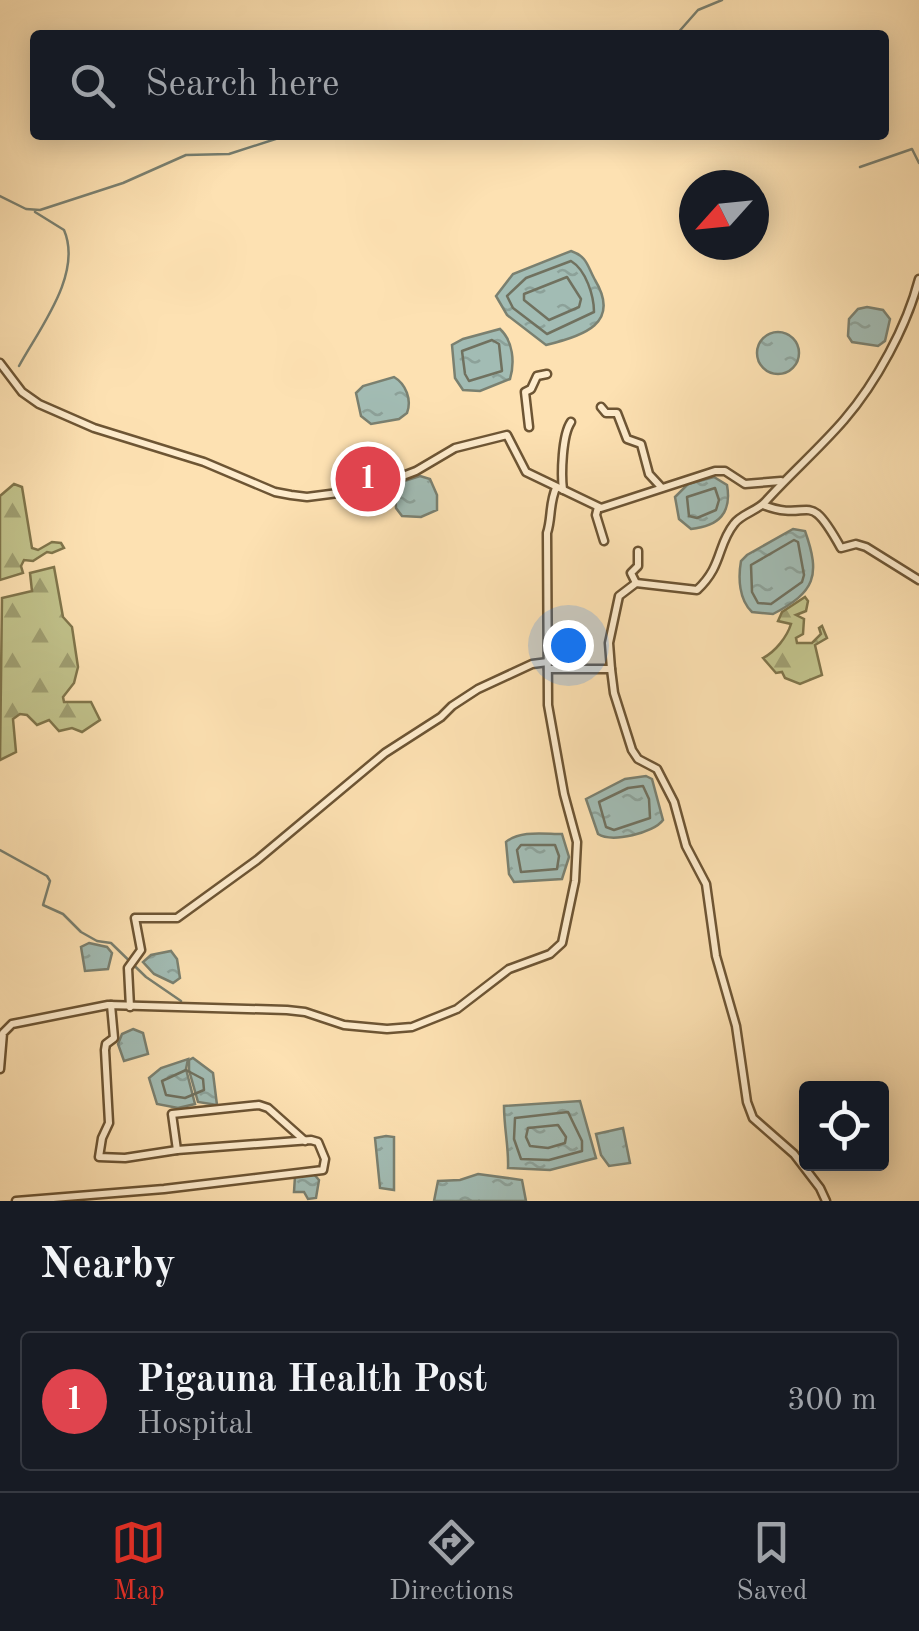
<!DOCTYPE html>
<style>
body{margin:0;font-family:"Old Standard TT",serif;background:#242831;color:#f1f3f6}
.controls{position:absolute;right:30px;bottom:30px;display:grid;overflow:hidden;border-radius:10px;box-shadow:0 5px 25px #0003}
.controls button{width:90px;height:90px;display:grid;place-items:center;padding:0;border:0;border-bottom:2px solid #363941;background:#171b24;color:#f1f3f6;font:50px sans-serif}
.compass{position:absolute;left:679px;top:170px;width:90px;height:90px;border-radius:50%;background:#171b24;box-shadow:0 5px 25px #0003;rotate:243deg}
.you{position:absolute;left:568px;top:645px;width:35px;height:35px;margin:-25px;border:8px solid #fff;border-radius:50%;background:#1a73e8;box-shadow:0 0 0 15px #1a73e833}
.badge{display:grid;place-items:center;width:65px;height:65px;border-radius:50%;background:#d93025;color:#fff;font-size:32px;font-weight:700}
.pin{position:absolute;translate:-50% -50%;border:5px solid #fff;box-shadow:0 2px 10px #0006}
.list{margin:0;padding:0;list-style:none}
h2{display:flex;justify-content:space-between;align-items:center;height:130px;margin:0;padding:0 40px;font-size:42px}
h2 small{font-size:32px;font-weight:400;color:#9ea1a6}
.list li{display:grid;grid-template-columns:65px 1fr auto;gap:30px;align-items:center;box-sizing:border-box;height:140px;margin:0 20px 20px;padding:0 20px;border:2px solid #363941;border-radius:10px}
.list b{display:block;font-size:38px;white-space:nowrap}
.list p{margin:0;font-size:32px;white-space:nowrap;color:#9ea1a6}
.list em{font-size:32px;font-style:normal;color:#9ea1a6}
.icon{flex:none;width:55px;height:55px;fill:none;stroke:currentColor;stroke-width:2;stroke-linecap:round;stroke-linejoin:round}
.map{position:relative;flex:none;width:919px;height:1201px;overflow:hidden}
.search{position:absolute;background:#171b24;box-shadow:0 5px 25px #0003;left:30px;right:30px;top:30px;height:110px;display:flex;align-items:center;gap:25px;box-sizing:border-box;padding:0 35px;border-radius:10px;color:#9ea1a6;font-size:38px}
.sheet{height:290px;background:#171b24}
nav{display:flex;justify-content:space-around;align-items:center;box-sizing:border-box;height:140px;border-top:2px solid #363941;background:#171b24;font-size:28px;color:#9ea1a6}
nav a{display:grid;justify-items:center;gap:5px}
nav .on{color:#d93025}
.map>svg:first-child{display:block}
.forest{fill:url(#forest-firs);stroke:#7f744a;stroke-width:2.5}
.water{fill:url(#water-ripples);stroke:#7a8070;stroke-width:2.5}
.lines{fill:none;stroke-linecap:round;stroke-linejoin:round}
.shore{stroke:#70715f;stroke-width:2.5}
.stream{stroke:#7a8070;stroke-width:2.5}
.minor-casing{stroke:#6d5534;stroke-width:11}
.minor{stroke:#feeccd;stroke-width:6}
</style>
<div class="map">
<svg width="919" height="1201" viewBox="0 0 919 1201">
<defs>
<pattern id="forest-firs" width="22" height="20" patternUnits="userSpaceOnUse" patternTransform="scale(2.5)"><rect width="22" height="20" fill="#c1c28b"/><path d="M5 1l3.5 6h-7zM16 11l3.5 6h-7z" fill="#9e9d70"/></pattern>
<pattern id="water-ripples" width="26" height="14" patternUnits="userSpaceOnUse" patternTransform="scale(2.5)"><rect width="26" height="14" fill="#a2bcb4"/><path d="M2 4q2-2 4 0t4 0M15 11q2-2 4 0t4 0" fill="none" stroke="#8ca199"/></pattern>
</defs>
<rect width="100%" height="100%" fill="#fde1b2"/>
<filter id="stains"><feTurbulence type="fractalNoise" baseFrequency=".002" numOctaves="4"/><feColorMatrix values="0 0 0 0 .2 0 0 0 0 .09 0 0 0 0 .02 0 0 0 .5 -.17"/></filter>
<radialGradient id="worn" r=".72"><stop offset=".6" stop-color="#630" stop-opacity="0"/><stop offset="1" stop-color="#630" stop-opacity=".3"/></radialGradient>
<!-- forest -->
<g class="forest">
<polygon points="14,484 22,487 32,548 38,550 52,542 61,543 64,548 52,553 47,552 33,561 24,560 21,566 23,573 0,580 0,496"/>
<polygon points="54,567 63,617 72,627 78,667 74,683 63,697 64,702 91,702 100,720 82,732 72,728 59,731 49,720 37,725 27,715 20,714 13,719 16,752 0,760 2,598 32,591 30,573"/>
<path d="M805,597L808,601L806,611L796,615L804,619L803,634L796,638L797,643H812L821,634L819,628L822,626L827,638L815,645L822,675L800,684L785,678L782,672L776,673L763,658C775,652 787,637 791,624L778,621L782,612Z"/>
</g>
<!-- water -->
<g class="water">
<path d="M571,251C588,257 587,266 595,280C621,323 584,336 546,345L507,315L496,296L513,274Z"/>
<polygon points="867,307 883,310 890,319 885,341 878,346 852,342 848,336 849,319 858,309"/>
<path d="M500,329C513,341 515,362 510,379L480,391L463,390L455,378L452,345L463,339Z"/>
<circle cx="778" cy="353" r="21"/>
<path d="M394,377C406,384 412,400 407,413L399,419L371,424L361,416L356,393L363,386Z"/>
<polygon points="420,476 430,479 437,495 437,510 421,517 402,516 396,508 395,484"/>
<path d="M714,477L727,485C732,513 719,526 691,529L679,519L675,497L688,484Z"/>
<path d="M793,529L805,531C821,576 815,592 773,614L752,612C739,600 738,578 741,561L747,555Z"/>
<path d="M646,776L652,779L663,820C654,833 612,843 598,834L586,799L625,779Z"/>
<path d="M562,834L569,857L562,879L514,882L509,874L506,842C520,830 544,834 562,834Z"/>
<polygon points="89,943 107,947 112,953 108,969 85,971 81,947"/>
<polygon points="171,951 177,959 180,978 173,983 154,974 143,962 151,955"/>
<polygon points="133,1029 143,1033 148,1054 124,1061 118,1044 122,1034"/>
<polygon points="193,1058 213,1073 217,1105 198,1102 189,1070 189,1060"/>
<polygon points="188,1059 186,1069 195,1104 178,1108 157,1104 149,1078 161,1068"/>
<path d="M580,1101L596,1158L550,1170L508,1168C509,1149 504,1128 504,1106Z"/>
<polygon points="623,1128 630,1163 609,1166 601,1155 596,1134"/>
<polygon points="386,1136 394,1137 394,1190 380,1188 375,1138"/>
<polygon points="313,1173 319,1180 316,1198 308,1199 304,1192 294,1192 295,1176"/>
<polygon points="478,1174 522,1180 526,1201 434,1201 438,1181 460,1180"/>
</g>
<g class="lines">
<!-- shore -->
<g class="shore">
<path d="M571,261C586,270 594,296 594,312L547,334L513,308L507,296L526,278Z"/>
<polygon points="567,277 581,299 579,307 549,320 524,300 524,294"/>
<polygon points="492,340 499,344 502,371 469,381 465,374 462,351"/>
<polygon points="715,488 719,500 716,510 697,518 689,516 687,497"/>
<polygon points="794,540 798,542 804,575 802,582 771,604 758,603 752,592 751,565"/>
<polygon points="643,786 649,799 650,818 614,830 606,827 599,802 628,788"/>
<polygon points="521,845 555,845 559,856 557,869 521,872 517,850"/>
<polygon points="186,1070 203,1079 204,1090 185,1098 166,1095 162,1081"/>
<polygon points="568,1112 582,1141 582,1151 549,1160 521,1159 514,1139 515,1118"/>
<polygon points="558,1125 566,1137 565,1143 548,1148 530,1146 526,1137 528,1128"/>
</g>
<!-- stream -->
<g class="stream">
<polyline points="676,35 698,10 722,0"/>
<polyline points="860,167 912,149 919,163"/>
<polyline points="0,196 26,209 40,210 123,183 186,155 229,154 288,135"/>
<path d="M19,366C39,329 83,274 64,230L35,212"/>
<polyline points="0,850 47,876 50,881 43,905 63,914 81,932 97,941 111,943 146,977 181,1001"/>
</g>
<defs>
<g id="minor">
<polyline points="0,363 22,392 39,404 94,428 204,462 275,492 291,495 307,497 369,489 416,471 455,448 507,435 526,472 601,508 715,471 725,471 745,484 781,481"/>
<polyline points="601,407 606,413 617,413 627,439 641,444 649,474 661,487"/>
<polyline points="529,427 525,392 531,389 537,376 547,374"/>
<path d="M563,490C561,474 562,435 571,422"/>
<path d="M763,505C813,524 806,485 841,548L856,544L866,547L919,580"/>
<polyline points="598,507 596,515 604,541"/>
<polyline points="636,583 631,573 638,566 638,551"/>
<polyline points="548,669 611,669 614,693 632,750 638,759 657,769 674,802 686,846 706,884 716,956 736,1026 747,1102 753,1118 794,1154 820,1188 826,1201"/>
<path d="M611,669L609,643L619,596L636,583L697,590C723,566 717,545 734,524C741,514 757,511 765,502C790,474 819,449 844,420C876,383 907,326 919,279"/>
<polyline points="130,1007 128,968 141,950 135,918 177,918 257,860 385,753 441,717 452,706 478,689 532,664 548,662"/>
<path d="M0,1069L3,1033L12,1024L108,1005L287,1010L305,1012L344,1025L387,1029L412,1027L457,1009L509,969L550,954L562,943L575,881L577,842L564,794L548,705L547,533C552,518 549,504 556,488"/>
<polyline points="177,1150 172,1114 259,1105 268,1108 305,1141"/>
<polyline points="16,1201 164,1189 323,1170 325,1159 318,1142 311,1140 177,1150 125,1158 99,1157 102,1138 109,1123 105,1050 106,1044 114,1038 111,1005"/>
</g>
</defs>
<!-- minor casing -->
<use href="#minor" class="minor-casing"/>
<!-- minor -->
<use href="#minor" class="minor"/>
</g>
<rect width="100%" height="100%" filter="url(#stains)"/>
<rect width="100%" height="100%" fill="url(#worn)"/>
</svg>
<div class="controls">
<button><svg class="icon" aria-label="locate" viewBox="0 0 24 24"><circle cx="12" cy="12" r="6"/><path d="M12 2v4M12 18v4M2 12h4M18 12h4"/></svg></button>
</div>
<svg class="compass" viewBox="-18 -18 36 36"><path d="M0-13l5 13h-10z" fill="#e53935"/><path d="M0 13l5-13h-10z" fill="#9ea1a6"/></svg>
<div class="you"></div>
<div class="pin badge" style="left:368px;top:479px;background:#e0444e">1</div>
<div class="search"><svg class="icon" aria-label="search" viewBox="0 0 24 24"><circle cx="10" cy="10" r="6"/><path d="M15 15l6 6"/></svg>Search here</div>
</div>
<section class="sheet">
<h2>Nearby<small></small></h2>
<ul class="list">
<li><span class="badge" style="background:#e0444e">1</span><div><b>Pigauna Health Post</b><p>Hospital</p></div><em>300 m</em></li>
</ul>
</section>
<nav>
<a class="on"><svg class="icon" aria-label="map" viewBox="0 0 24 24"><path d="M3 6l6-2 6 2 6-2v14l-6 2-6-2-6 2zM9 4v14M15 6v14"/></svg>Map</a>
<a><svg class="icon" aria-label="directions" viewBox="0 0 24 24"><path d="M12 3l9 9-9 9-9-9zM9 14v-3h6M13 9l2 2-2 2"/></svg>Directions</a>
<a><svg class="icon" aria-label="saved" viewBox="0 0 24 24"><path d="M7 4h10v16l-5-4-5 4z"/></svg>Saved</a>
</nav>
